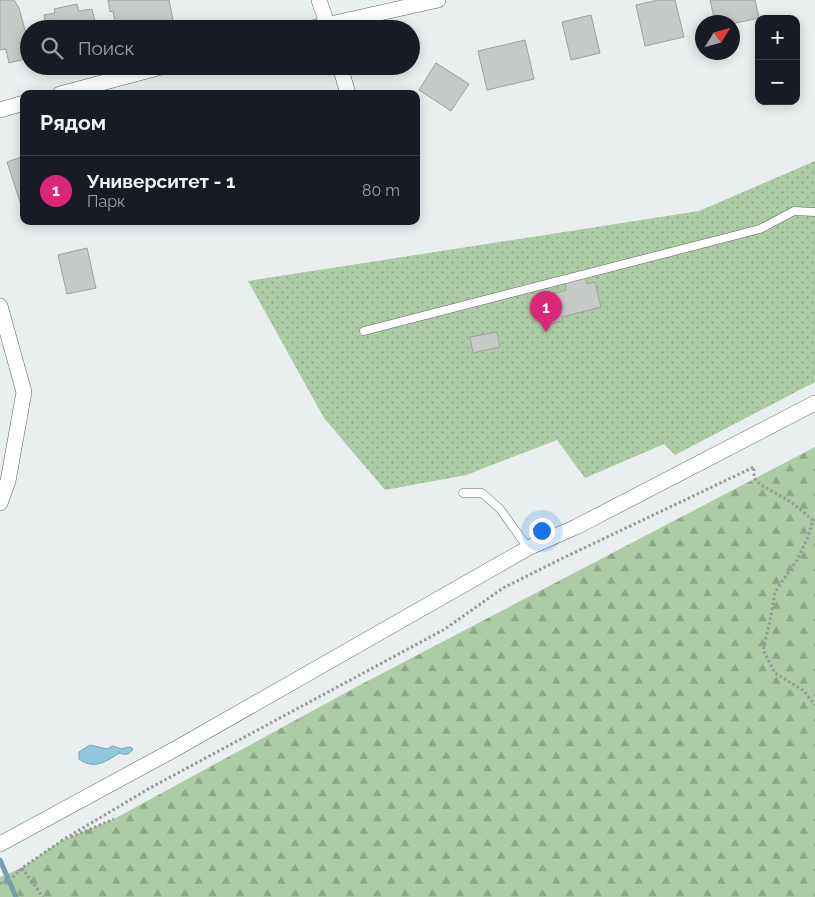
<!DOCTYPE html>
<html lang="ru">
<meta charset="utf-8">
<style>
body{margin:0;font-family:Raleway,sans-serif;background:#20242c;color:#f1f3f6}
.controls{position:absolute;right:15px;top:15px;display:grid;overflow:hidden;border-radius:10px;box-shadow:0 2px 12px #0003}
.controls button{width:45px;height:45px;display:grid;place-items:center;padding:0;border:0;border-bottom:1px solid #363941;background:#171b24;color:#f1f3f6;font:25px sans-serif}
.compass{position:absolute;left:695px;top:15px;width:45px;height:45px;border-radius:50%;background:#171b24;box-shadow:0 2px 12px #0003;rotate:53deg}
.you{position:absolute;left:541px;top:530px;width:18px;height:18px;margin:-12px;border:4px solid #fff;border-radius:50%;background:#1a73e8;box-shadow:0 0 0 8px #1a73e833}
.badge{display:grid;place-items:center;width:32px;height:32px;border-radius:50%;background:#db2777;color:#fff;font-size:16px;font-weight:700}
.pin{position:absolute;translate:-50% -41px;filter:drop-shadow(0 1px 2px #0008)}
.pin::after{content:'';position:absolute;top:26px;width:18px;height:15px;background:inherit;clip-path:polygon(0 0,100% 0,50% 100%)}
.list{margin:0;padding:0;list-style:none}
h2{display:flex;justify-content:space-between;align-items:center;height:65px;margin:0;padding:0 20px;font-size:21px}
h2 small{font-size:16px;font-weight:400;color:#9ea1a6}
.list li{display:grid;grid-template-columns:32px 1fr auto;gap:15px;align-items:center;box-sizing:border-box;height:70px;padding:0 20px;border-top:1px solid #363941}
.list b{display:block;font-size:19px;white-space:nowrap}
.list p{margin:0;font-size:16px;white-space:nowrap;color:#9ea1a6}
.list em{font-size:16px;font-style:normal;color:#9ea1a6}
.icon{flex:none;width:28px;height:28px;fill:none;stroke:currentColor;stroke-width:2;stroke-linecap:round;stroke-linejoin:round}
.map{position:relative;flex:none;width:815px;height:897px;overflow:hidden}
.search{position:absolute;background:#171b24;box-shadow:0 2px 12px #0003;left:20px;top:20px;width:400px;height:55px;display:flex;align-items:center;gap:12px;box-sizing:border-box;padding:0 18px;border-radius:28px;color:#9ea1a6;font-size:19px}
.panel{position:absolute;background:#171b24;box-shadow:0 2px 12px #0003;left:20px;top:90px;width:400px;height:135px;border-radius:10px}
.map>svg:first-child{display:block}
.forest{fill:url(#forest-firs)}
.garden{fill:url(#garden-dots)}
.water{fill:#8fc9dd;stroke:#769fad}
.lines{fill:none;stroke-linecap:round;stroke-linejoin:round}
.stream{stroke:#769fad;stroke-width:5}
.building{fill:#c5cac7;stroke:#9da29f}
.service-casing{stroke:#616665;stroke-width:9}
.minor-casing{stroke:#616665;stroke-width:16}
.path{stroke:#979b9a;stroke-width:3;stroke-dasharray:2.5 2.5;stroke-linecap:butt}
.service{stroke:#fff;stroke-width:8}
.minor{stroke:#fff;stroke-width:15}
</style>
<div class="map">
<svg width="815" height="897" viewBox="0 0 815 897">
<defs>
<pattern id="forest-firs" width="22" height="20" patternUnits="userSpaceOnUse" patternTransform="scale(1.25)"><rect width="22" height="20" fill="#abcca5"/><path d="M5 1l3.5 6h-7zM16 11l3.5 6h-7z" fill="#8ca788"/></pattern>
<pattern id="garden-dots" width="8" height="8" patternUnits="userSpaceOnUse" patternTransform="scale(1.25)"><rect width="8" height="8" fill="#abcca5"/><path d="M2 2h.1M6 6h.1" fill="none" stroke="#8ca788" stroke-width="1.8" stroke-linecap="round"/></pattern>
</defs>
<rect width="100%" height="100%" fill="#e9efee"/>
<!-- forest -->
<polygon class="forest" points="815,447 815,897 0,897 0,877 22,868 61,841 114,819 360,685"/>
<!-- garden -->
<polygon class="garden" points="815,161 815,382 675,455 664,444 585,478 557,440 466,475 385,490 324,418 248,281 699,211"/>
<!-- water -->
<path class="water" d="M90,745L107,749L113,746L121,749L130,747L133,749C129,755 126,755 119,753C106,762 93,770 79,759V752Z"/>
<g class="lines">
<!-- stream -->
<polyline class="stream" points="0,860 16,897"/>
</g>
<!-- building -->
<g class="building">
<polygon points="0,0 14,0 19,8 29,45 29,58 9,63 6,49 0,50"/>
<polygon points="108,0 169,0 174,25 151,29 149,20 128,25 127,20 115,23 113,11 110,12"/>
<polygon points="658,0 675,0 684,37 645,46 636,5"/>
<polygon points="710,0 755,0 759,18 732,24 732,22 715,22"/>
<polygon points="77,4 79,11 92,9 97,29 47,29 44,15 55,13 54,9"/>
<polygon points="591,15 600,53 571,60 562,22"/>
<polygon points="525,40 534,79 487,90 478,51"/>
<polygon points="436,63 469,84 451,111 419,90"/>
<polygon points="24,156 24,214 7,162"/>
<polygon points="87,248 96,288 67,294 58,255"/>
<polygon points="585,277 587,284 595,282 601,307 562,317 563,321 549,324 545,309 555,307 552,294 566,290 565,282"/>
<polygon points="497,332 500,347 473,353 470,337"/>
</g>
<g class="lines">
<defs>
<g id="service">
<polyline points="364,331 760,229 794,211 815,212"/>
<polyline points="463,493 482,493 500,509 528,548"/>
</g>
<g id="minor">
<polyline points="319,0 329,29"/>
<polyline points="308,29 438,0"/>
<polyline points="340,66 348,94"/>
<polyline points="60,94 165,66"/>
<polyline points="0,110 24,103"/>
<polyline points="0,306 24,392 8,481 0,503"/>
<polyline points="0,844 177,748 528,548 576,527 815,403"/>
</g>
</defs>
<!-- service casing -->
<use href="#service" class="service-casing"/>
<!-- minor casing -->
<use href="#minor" class="minor-casing"/>
<!-- path -->
<g class="path">
<polyline points="71,837 114,819"/>
<polyline points="61,841 150,788 445,629 503,588 561,559 754,467 754,478 761,485 791,502 813,520 808,537 797,560 775,592 770,621 763,650 775,673 804,691 815,705"/>
<polyline points="22,868 43,897"/>
<polyline points="0,883 7,883 22,868 63,840"/>
</g>
<!-- service -->
<use href="#service" class="service"/>
<!-- minor -->
<use href="#minor" class="minor"/>
</g>
</svg>
<div class="controls">
<button>+</button>
<button>−</button>
</div>
<svg class="compass" viewBox="-18 -18 36 36"><path d="M0-13l5 13h-10z" fill="#e53935"/><path d="M0 13l5-13h-10z" fill="#9ea1a6"/></svg>
<div class="you"></div>
<div class="pin badge" style="left:546px;top:332px">1</div>
<div class="search"><svg class="icon" aria-label="search" viewBox="0 0 24 24"><circle cx="10" cy="10" r="6"/><path d="M15 15l6 6"/></svg>Поиск</div>
<section class="panel">
<h2>Рядом<small></small></h2>
<ul class="list">
<li><span class="badge">1</span><div><b>Университет - 1</b><p>Парк</p></div><em>80 m</em></li>
</ul>
</section>
</div>
